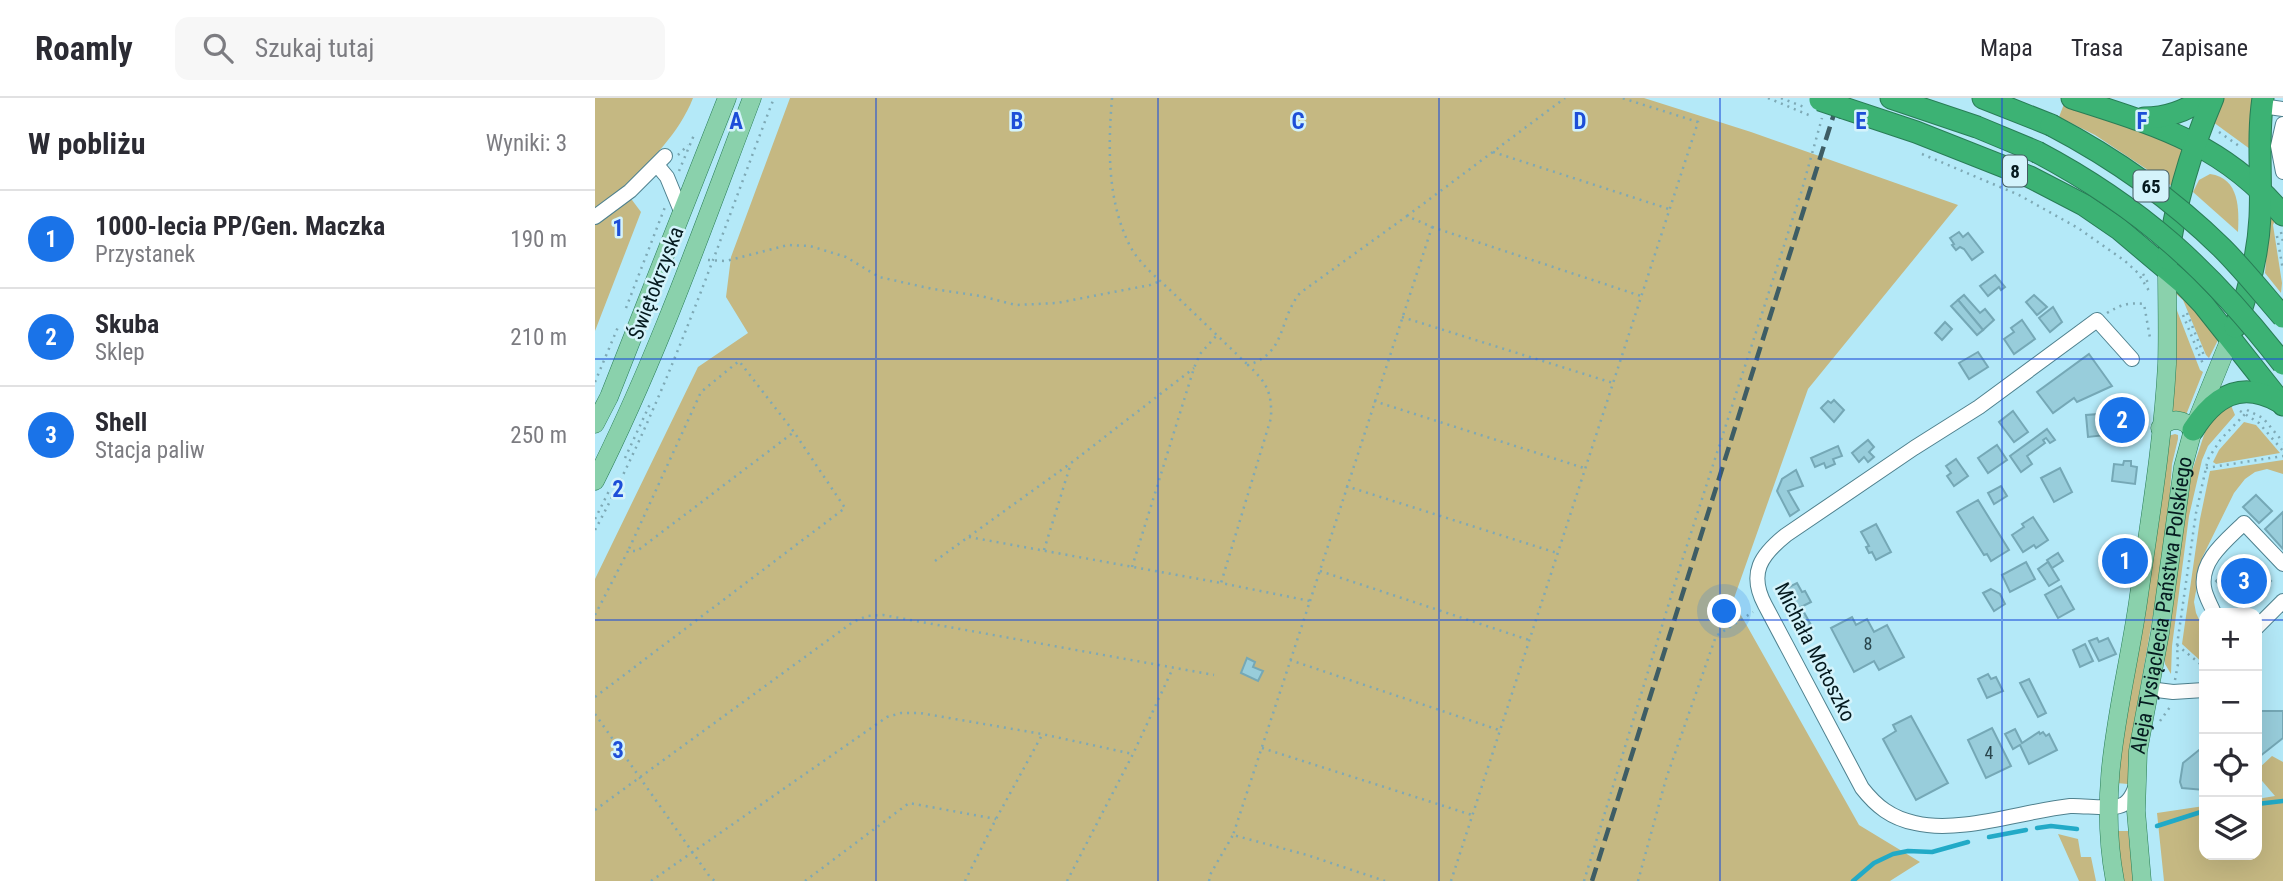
<!DOCTYPE html>
<html lang="pl">
<meta charset="utf-8">
<style>
body{margin:0;font-family:"Roboto Condensed",sans-serif;background:#f7f7f7;color:#2b2b33}
.controls{position:absolute;right:21px;bottom:21px;display:grid;overflow:hidden;border-radius:14px;box-shadow:0 7px 28px #0002}
.controls button{width:63px;height:63px;display:grid;place-items:center;padding:0;border:0;border-bottom:2px solid #e1e1e2;background:#fff;color:#2b2b33;font:35px sans-serif}
.you{position:absolute;left:1130px;top:514px;width:24px;height:24px;margin:-18px;border:5px solid #fff;border-radius:50%;background:#1a73e8;box-shadow:0 0 0 10px #1a73e833}
.badge{display:grid;place-items:center;width:46px;height:46px;border-radius:50%;background:#1a73e8;color:#fff;font-size:23px;font-weight:700}
.pin{position:absolute;translate:-50% -50%;border:4px solid #fff;box-shadow:0 2px 7px #0006}
.list{margin:0;padding:0;list-style:none}
h2{display:flex;justify-content:space-between;align-items:center;height:91px;margin:0;padding:0 28px;font-size:30px}
h2 small{font-size:23px;font-weight:400;color:#7c7c81}
.list li{display:grid;grid-template-columns:46px 1fr auto;gap:21px;align-items:center;box-sizing:border-box;height:98px;padding:0 28px;border-top:2px solid #e1e1e2}
.list b{display:block;font-size:26px;white-space:nowrap}
.list p{margin:0;font-size:23px;white-space:nowrap;color:#7c7c81}
.list em{font-size:23px;font-style:normal;color:#7c7c81}
.icon{flex:none;width:38px;height:38px;fill:none;stroke:currentColor;stroke-width:2;stroke-linecap:round;stroke-linejoin:round}
.map{position:relative;flex:none;width:1688px;height:783px;overflow:hidden}
header{display:flex;align-items:center;gap:42px;box-sizing:border-box;height:98px;padding:0 35px;background:#fff;border-bottom:2px solid #e1e1e2}
header strong{font-size:33px}
nav{display:flex;gap:38px;margin-inline-start:auto;font-size:24px}
.search{width:490px;height:63px;background:#f7f7f7;display:flex;align-items:center;gap:18px;box-sizing:border-box;padding:0 24px;border-radius:14px;color:#7c7c81;font-size:26px}
main{display:flex}
aside{flex:1;background:#fff}
.map>svg:first-child{display:block}
.green{fill:#c5b882}
.lines{fill:none;stroke-linecap:round;stroke-linejoin:round}
.stream{stroke:#22aac7;stroke-width:4.5}
.building{fill:#98cddb;stroke:#75a8b6;stroke-width:2}
.minor-casing{stroke:#4f818e;stroke-width:16}
.major-casing{stroke:#297d56;stroke-width:19}
.highway-casing{stroke:#297d56;stroke-width:23}
.path{stroke:#7ea9b5;stroke-width:2.5;stroke-dasharray:2 5;stroke-linecap:butt}
.minor{stroke:#fff;stroke-width:14}
.major{stroke:#8ad1ac;stroke-width:18}
.highway{stroke:#3cb274;stroke-width:21}
.rail{stroke:#3e5d65;stroke-width:4.5;stroke-dasharray:14 7;stroke-linecap:butt}
.highway-bridge-casing{stroke:#297d56;stroke-width:23;stroke-linecap:butt}
.highway-bridge{stroke:#3cb274;stroke-width:21}
.grid{fill:none;stroke:#1d4ed8;stroke-width:2;stroke-opacity:0.55}
.labels{text-anchor:middle;stroke-width:5;stroke-linejoin:round;paint-order:stroke}
.number-label{font-size:18px;fill:#2a474e}
.shield{fill:#d4f3fb;stroke:#435b61;stroke-width:2}
.shield-label{font-size:19px;font-weight:bold;fill:#051a1f}
.street-label{font-size:21px;fill:#051a1f;stroke:#d4f3fb}
.grid-label{font-size:23px;text-anchor:middle;font-weight:bold;fill:#1d4ed8;stroke:#d4f3fb;stroke-width:5;stroke-linejoin:round;paint-order:stroke}
</style>
<header>
<strong>Roamly</strong>
<div class="search"><svg class="icon" aria-label="search" viewBox="0 0 24 24"><circle cx="10" cy="10" r="6"/><path d="M15 15l6 6"/></svg>Szukaj tutaj</div>
<nav><a>Mapa</a><a>Trasa</a><a>Zapisane</a></nav>
</header>
<main>
<aside>
<h2>W pobliżu<small>Wyniki: 3</small></h2>
<ul class="list">
<li><span class="badge">1</span><div><b>1000-lecia PP/Gen. Maczka</b><p>Przystanek</p></div><em>190 m</em></li>
<li><span class="badge">2</span><div><b>Skuba</b><p>Sklep</p></div><em>210 m</em></li>
<li><span class="badge">3</span><div><b>Shell</b><p>Stacja paliw</p></div><em>250 m</em></li>
</ul>
</aside>
<div class="map">
<svg width="1688" height="783" viewBox="0 0 1688 783">
<rect width="100%" height="100%" fill="#b4e9f8"/>
<!-- green -->
<g class="green">
<path d="M0,0H98C84,36 55,63 28,90L46,114L0,233Z"/>
<polygon points="195,0 1049,0 1156,34 1363,107 1213,291 1138,503 1264,727 1325,764 1295,783 0,783 0,481 103,269 153,235 131,199 136,159"/>
<polygon points="1629,0 1660,0 1655,51 1618,24"/>
<polygon points="1469,6 1528,25 1589,48 1577,88 1500,37 1464,19"/>
<path d="M1615,76C1645,80 1644,112 1643,134L1598,94L1604,82Z"/>
<polygon points="1675,114 1681,120 1678,127 1687,185 1686,195 1670,175"/>
<polygon points="1580,188 1624,240 1614,260 1611,257 1588,202 1580,195"/>
<polygon points="1581,210 1605,272 1608,274 1591,317 1575,314"/>
<polygon points="1635,305 1640,317 1613,348 1607,362 1594,418 1577,548 1576,576 1570,566 1569,557 1595,379 1615,319"/>
<polygon points="1649,324 1661,327 1685,355 1621,366 1618,364 1624,352"/>
<polygon points="1580,336 1583,337 1583,341 1577,366 1574,408 1564,483 1540,620 1533,686 1521,685 1573,338"/>
<polygon points="1688,362 1688,376 1672,371 1660,374 1650,381 1639,395 1607,460 1599,504 1601,515 1609,532 1609,566 1587,546 1605,421 1615,373"/>
<polygon points="1677,658 1688,664 1688,783 1569,783 1562,715 1609,708 1609,757 1662,757 1662,701 1680,698 1662,677 1662,672"/>
<polygon points="1521,733 1533,733 1539,783 1527,783"/>
<polygon points="1463,736 1483,741 1486,759 1496,759 1501,783 1484,783"/>
</g>
<g class="lines">
<!-- stream -->
<g class="stream">
<polyline points="1662,706 1688,703"/>
<polyline points="1562,728 1609,713"/>
<polyline points="1442,730 1456,728 1482,731"/>
<polyline points="1394,739 1431,732"/>
<polyline points="1258,783 1279,765 1298,756 1313,753 1337,754 1373,744"/>
</g>
</g>
<!-- building -->
<g class="building">
<polygon points="1364,134 1368,139 1373,135 1388,154 1377,162 1369,151 1365,149 1361,152 1357,147 1359,146 1355,140"/>
<polygon points="1400,177 1410,189 1406,192 1404,189 1393,198 1385,188"/>
<polygon points="1369,197 1385,215 1390,211 1399,222 1388,232 1363,202"/>
<polygon points="1439,197 1452,209 1442,217 1431,204"/>
<polygon points="1363,202 1388,232 1382,237 1356,208"/>
<polygon points="1458,209 1467,224 1455,234 1444,220"/>
<polygon points="1427,222 1440,241 1419,256 1409,241 1419,234 1416,230"/>
<polygon points="1350,224 1357,231 1347,242 1340,235"/>
<polygon points="1383,254 1393,269 1374,281 1364,265"/>
<polygon points="1494,256 1517,288 1482,304 1479,300 1458,315 1442,294"/>
<polygon points="1239,302 1249,312 1239,324 1226,310 1233,303 1236,305"/>
<polygon points="1532,303 1536,338 1520,339 1519,336 1493,339 1491,317 1517,315 1516,304"/>
<polygon points="1418,313 1433,334 1419,344 1404,324"/>
<polygon points="1452,331 1460,342 1455,345 1451,340 1448,342 1450,345 1432,358 1437,366 1426,374 1415,358"/>
<polygon points="1273,342 1279,349 1274,354 1279,359 1273,364 1269,359 1264,364 1257,355"/>
<polygon points="1402,347 1412,362 1393,375 1383,360"/>
<polygon points="1243,348 1247,358 1238,361 1240,366 1231,370 1229,365 1220,369 1216,360"/>
<polygon points="1361,361 1373,378 1359,388 1352,378 1356,375 1351,368"/>
<polygon points="1529,363 1536,363 1536,368 1542,369 1540,386 1517,383 1519,366 1528,367"/>
<polygon points="1465,370 1477,394 1459,404 1446,380"/>
<polygon points="1201,372 1208,388 1193,393 1204,412 1195,418 1182,393 1187,381"/>
<polygon points="1406,388 1412,398 1399,406 1393,395"/>
<polygon points="1661,397 1677,413 1664,425 1648,409"/>
<polygon points="1383,402 1414,452 1396,463 1392,456 1389,457 1362,414"/>
<polygon points="1688,414 1688,451 1670,431"/>
<polygon points="1438,419 1453,442 1441,450 1439,447 1428,454 1417,437 1429,429 1427,426"/>
<polygon points="1281,426 1296,454 1281,462 1277,454 1274,455 1271,449 1274,448 1266,434"/>
<polygon points="1463,455 1468,463 1457,470 1452,462"/>
<polygon points="1647,458 1663,474 1665,471 1676,483 1650,509 1639,498 1637,500 1621,483"/>
<polygon points="1431,464 1440,481 1415,494 1407,477"/>
<polygon points="1453,464 1464,482 1454,488 1443,471"/>
<polygon points="1202,485 1207,494 1210,493 1216,504 1206,509 1216,527 1211,529 1190,491"/>
<polygon points="1466,488 1479,511 1463,520 1450,497"/>
<polygon points="1396,491 1405,496 1410,506 1399,513 1388,495"/>
<polygon points="1257,519 1261,527 1272,521 1279,534 1292,527 1309,559 1284,572 1279,563 1259,574 1236,530"/>
<polygon points="1502,540 1504,544 1513,540 1521,556 1504,563 1494,543"/>
<polygon points="1490,546 1498,563 1485,569 1478,552"/>
<polygon points="652,560 660,564 658,569 668,573 663,583 646,575"/>
<polygon points="1393,576 1396,581 1401,579 1408,593 1392,600 1383,581"/>
<polygon points="1434,581 1451,615 1443,619 1425,585"/>
<polygon points="1662,613 1688,613 1688,640 1664,659 1662,657"/>
<polygon points="1316,618 1353,685 1321,702 1288,641 1301,633 1298,627"/>
<polygon points="1397,630 1416,668 1391,680 1373,642"/>
<polygon points="1420,631 1427,645 1444,634 1445,636 1448,634 1451,638 1454,636 1462,652 1434,666 1425,647 1418,651 1410,636"/>
<polygon points="1609,648 1609,692 1587,690 1585,684 1588,665"/>
</g>
<g class="lines">
<defs>
<g id="minor">
<polyline points="1667,8 1688,11"/>
<polyline points="1688,26 1683,48 1688,74"/>
<polyline points="62,67 72,79 86,113"/>
<polyline points="0,119 35,93 70,58"/>
<path d="M1537,261L1502,222L1384,309L1319,350L1191,437C1166,457 1153,475 1170,507L1267,690C1281,708 1296,720 1320,725C1365,736 1428,713 1475,708C1490,707 1518,713 1529,706C1536,702 1538,695 1541,688"/>
<path d="M1619,515C1616,507 1610,498 1609,489C1605,462 1632,442 1649,425L1688,466"/>
<polyline points="1662,529 1688,503"/>
<polyline points="1554,591 1578,594 1609,592"/>
</g>
<g id="major">
<polyline points="0,326 14,299 132,0"/>
<path d="M1565,330C1576,319 1589,320 1598,332"/>
<path d="M0,383C62,260 108,129 157,0"/>
<path d="M1520,783C1501,684 1529,600 1543,504C1554,426 1568,344 1572,266C1573,234 1572,202 1572,170"/>
<path id="s1" d="M1547,783L1541,713L1543,653L1565,535L1588,369L1598,332L1635,241"/>
</g>
<g id="highway">
<polyline points="1296,0 1382,29 1442,54"/>
<polyline points="1388,0 1456,27"/>
<path d="M1477,0C1561,27 1629,46 1688,117"/>
<polyline points="1249,10 1321,34 1435,79 1489,107 1524,131 1588,185 1608,206 1688,307"/>
<path d="M1549,20C1570,20 1592,13 1608,0"/>
<path d="M1573,161C1580,104 1596,52 1618,0"/>
<path d="M1640,229C1654,193 1663,158 1665,119C1667,79 1662,39 1668,0"/>
<path d="M1598,332C1619,299 1645,282 1683,303"/>
</g>
</defs>
<!-- minor casing -->
<use href="#minor" class="minor-casing"/>
<!-- major casing -->
<use href="#major" class="major-casing"/>
<!-- highway casing -->
<use href="#highway" class="highway-casing"/>
<!-- path -->
<g class="path">
<path d="M517,0C513,49 512,103 535,148C544,165 561,179 575,192C601,217 627,242 653,267"/>
<polyline points="1173,0 1216,18"/>
<polyline points="1186,0 1209,9"/>
<polyline points="1624,34 1647,50"/>
<polyline points="898,54 1074,111"/>
<polyline points="1327,56 1424,97 1483,130 1530,163 1543,175 1556,196"/>
<polyline points="83,57 93,47"/>
<polyline points="84,73 99,37"/>
<polyline points="812,118 970,0"/>
<polyline points="837,129 1046,198"/>
<polyline points="1686,134 1688,144"/>
<polyline points="1682,138 1688,172"/>
<polyline points="113,162 131,163 193,147 215,148 251,159 284,179 338,191 386,198 421,207 462,205 555,187 565,183"/>
<polyline points="1548,176 1555,188"/>
<polyline points="31,210 70,109"/>
<path d="M1512,215C1525,207 1534,204 1549,206L1555,240"/>
<polyline points="1592,215 1610,260"/>
<polyline points="1588,217 1608,266"/>
<polyline points="807,219 1018,285"/>
<polyline points="0,284 23,229"/>
<polyline points="779,303 989,370"/>
<polyline points="1652,312 1668,320 1688,344"/>
<polyline points="1645,313 1664,325 1688,353"/>
<polyline points="30,360 55,306"/>
<polyline points="1611,370 1688,358"/>
<polyline points="751,388 962,455"/>
<polyline points="0,421 15,391"/>
<path d="M0,432C74,294 123,145 179,0"/>
<polyline points="374,439 626,485"/>
<polyline points="449,452 476,365"/>
<polyline points="340,463 476,365 599,270"/>
<polyline points="537,469 599,270 605,256 622,237"/>
<polyline points="725,473 934,542"/>
<path d="M715,503L837,129L812,118L705,195C683,222 692,255 653,267C672,285 677,294 676,320L626,485L715,503L638,737L712,757L790,783"/>
<polyline points="0,517 33,453 42,453 199,334"/>
<polyline points="1582,547 1609,569"/>
<polyline points="695,562 904,632"/>
<polyline points="1580,582 1583,566 1582,547 1601,415 1613,361 1626,341 1653,313"/>
<polyline points="0,599 250,410 199,334 144,263 106,294 33,453"/>
<polyline points="0,616 115,779 120,783"/>
<polyline points="1565,623 1575,609"/>
<polyline points="667,650 877,717"/>
<polyline points="0,712 258,524 272,518 288,517 619,577"/>
<polyline points="56,783 292,619 306,615 325,615 447,636 538,656"/>
<polyline points="210,783 314,705 401,721"/>
<polyline points="370,783 401,721 447,637"/>
<polyline points="472,783 538,656 578,570"/>
<polyline points="614,783 616,775 638,737"/>
<polyline points="856,783 1103,24 1027,0"/>
<polyline points="989,783 1085,469 1206,95 1227,20"/>
<polyline points="1043,783 1071,681 1121,538 1158,514"/>
</g>
<!-- minor -->
<use href="#minor" class="minor"/>
<!-- major -->
<use href="#major" class="major"/>
<!-- highway -->
<use href="#highway" class="highway"/>
<!-- rail -->
<polyline class="rail" points="997,783 1244,0"/>
<defs>
<g id="highway-bridge">
<polyline points="1225,2 1249,10"/>
<path d="M1456,27C1519,60 1576,100 1627,150C1649,172 1668,196 1688,219"/>
<path d="M1442,54C1546,109 1616,173 1688,266"/>
</g>
</defs>
<!-- highway-bridge casing -->
<use href="#highway-bridge" class="highway-bridge-casing"/>
<!-- highway-bridge -->
<use href="#highway-bridge" class="highway-bridge"/>
</g>
<!-- grid -->
<path class="grid" d="M281,0V783M563,0V783M844,0V783M1125,0V783M1407,0V783M0,261H1688M0,522H1609M1662,522H1688"/>
<g class="labels">
<!-- number labels -->
<g class="number-label">
<text x="1273" y="552">8</text>
<text x="1394" y="661">4</text>
</g>
<!-- shield labels -->
<g class="shield">
<rect x="1408" y="57.5" width="24" height="31" rx="5"/>
<rect x="1538.5" y="72.5" width="35" height="31" rx="5"/>
</g>
<g class="shield-label">
<text x="1420" y="80">8</text>
<text x="1556" y="95">65</text>
</g>
<!-- street labels -->
<g class="street-label">
<text transform="translate(61 185) rotate(-69)" y="7">Świętokrzyska</text>
<text dy="7" stroke="none"><textPath href="#s1" startOffset="278">Aleja Tysiąclecia Państwa Polskiego</textPath></text>
<text transform="translate(1220 554) rotate(63)" y="7">Michała Motoszko</text>
</g>
</g>
<g class="grid-label">
<text x="141" y="31">A</text>
<text x="422" y="31">B</text>
<text x="703" y="31">C</text>
<text x="985" y="31">D</text>
<text x="1266" y="31">E</text>
<text x="1547" y="31">F</text>
<text x="23" y="138">1</text>
<text x="23" y="399">2</text>
<text x="23" y="660">3</text>
</g>
</svg>
<div class="controls">
<button>+</button>
<button>−</button>
<button><svg class="icon" aria-label="locate" viewBox="0 0 24 24"><circle cx="12" cy="12" r="6"/><path d="M12 2v4M12 18v4M2 12h4M18 12h4"/></svg></button>
<button><svg class="icon" aria-label="layers" viewBox="0 0 24 24"><path d="M12 4l9 5-9 5-9-5zM3 14l9 5 9-5"/></svg></button>
</div>
<div class="you"></div>
<div class="pin badge" style="left:1530px;top:463px">1</div>
<div class="pin badge" style="left:1527px;top:322px">2</div>
<div class="pin badge" style="left:1649px;top:483px">3</div>
</div>
</main>
